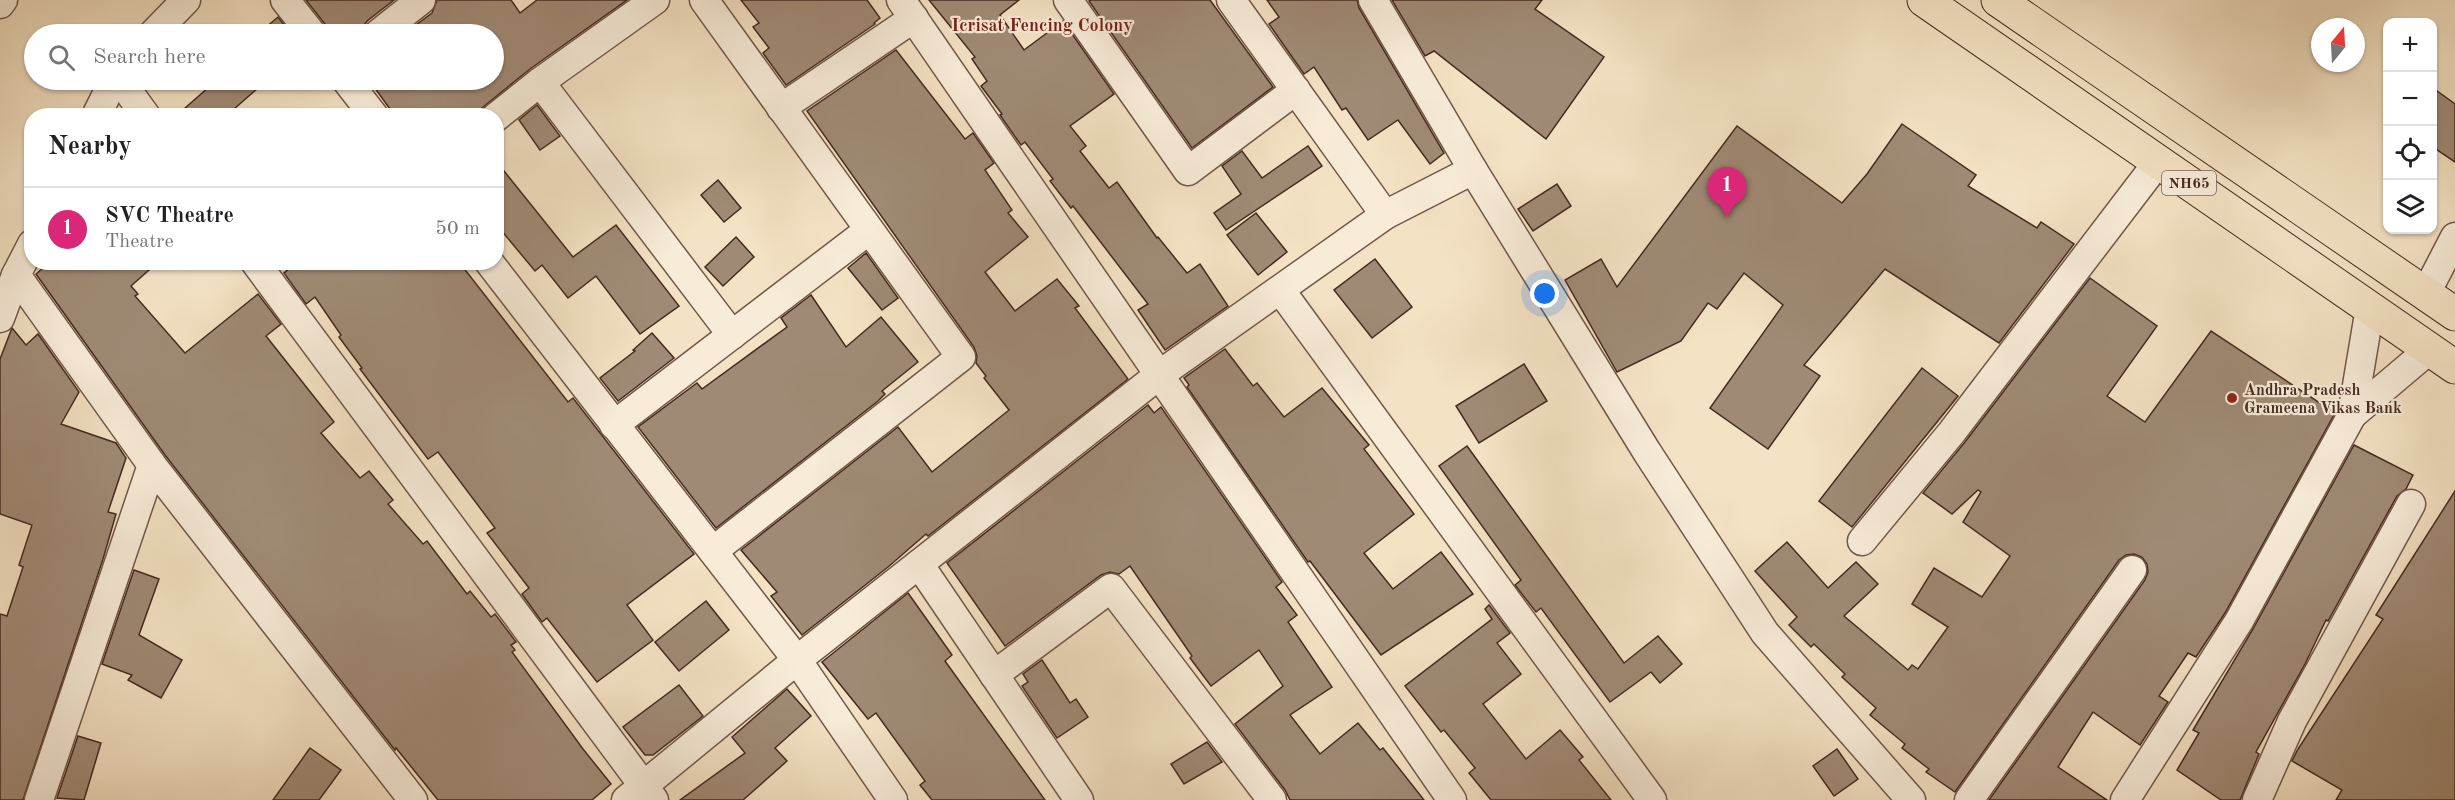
<!DOCTYPE html>
<meta charset="utf-8">
<style>
body{margin:0;font-family:"Old Standard TT",serif;background:#f6f6f6;color:#202124}
.controls{position:absolute;right:18px;top:18px;display:grid;overflow:hidden;border-radius:12px;box-shadow:0 2px 4px #0004}
.controls button{width:54px;height:54px;display:grid;place-items:center;padding:0;border:0;border-bottom:2px solid #e0e0e0;background:#fff;color:#202124;font:30px sans-serif}
.compass{position:absolute;left:2311px;top:18px;width:54px;height:54px;border-radius:50%;background:#fff;box-shadow:0 2px 4px #0004;rotate:18deg}
.you{position:absolute;left:1545px;top:294px;width:21px;height:21px;margin:-15px;border:4px solid #fff;border-radius:50%;background:#1a73e8;box-shadow:0 0 0 9px #1a73e833}
.badge{display:grid;place-items:center;width:39px;height:39px;border-radius:50%;background:#db2777;color:#fff;font-size:20px;font-weight:700}
.pin{position:absolute;translate:-50% -50px;filter:drop-shadow(0 2px 3px #0008)}
.pin::after{content:'';position:absolute;top:32px;width:21px;height:18px;background:inherit;clip-path:polygon(0 0,100% 0,50% 100%)}
.list{margin:0;padding:0;list-style:none}
h2{display:flex;justify-content:space-between;align-items:center;height:78px;margin:0;padding:0 24px;font-size:26px}
h2 small{font-size:20px;font-weight:400;color:#757577}
.list li{display:grid;grid-template-columns:39px 1fr auto;gap:18px;align-items:center;box-sizing:border-box;height:84px;padding:0 24px;border-top:2px solid #e0e0e0}
.list b{display:block;font-size:22px;white-space:nowrap}
.list p{margin:0;font-size:20px;white-space:nowrap;color:#757577}
.list em{font-size:20px;font-style:normal;color:#757577}
.icon{flex:none;width:33px;height:33px;fill:none;stroke:currentColor;stroke-width:2;stroke-linecap:round;stroke-linejoin:round}
.map{position:relative;flex:none;width:2455px;height:800px;overflow:hidden}
.search{position:absolute;background:#fff;box-shadow:0 2px 4px #0004;left:24px;top:24px;width:480px;height:66px;display:flex;align-items:center;gap:15px;box-sizing:border-box;padding:0 21px;border-radius:33px;color:#757577;font-size:22px}
.panel{position:absolute;background:#fff;box-shadow:0 2px 4px #0004;left:24px;top:108px;width:480px;height:162px;border-radius:24px}
.map>svg:first-child{display:block}
.building{fill:#a08a75;stroke:#452a20;stroke-width:1.5}
.lines{fill:none;stroke-linecap:round;stroke-linejoin:round}
.minor-casing{stroke:#715849;stroke-width:31}
.highway-casing{stroke:#452a20;stroke-width:35}
.minor{stroke:#f8ecd9;stroke-width:28}
.highway{stroke:#f4e2c4;stroke-width:33}
.poi-dot{fill:#8f2418;stroke:#f8ecd9;stroke-width:2}
.labels{text-anchor:middle;stroke-width:4.5;stroke-linejoin:round;paint-order:stroke}
.shield{fill:#f8ecd9;stroke:#7b6458;stroke-width:1.5}
.shield-label{font-size:15px;font-weight:bold;fill:#452a20}
.poi-label{font-size:16px;font-weight:bold;fill:#452a20;stroke:#f8ecd9;text-anchor:start}
.neighbourhood-label{font-size:18px;font-weight:bold;fill:#7a1f14;stroke:#f8ecd9}
</style>
<div class="map">
<svg width="2455" height="800" viewBox="0 0 2455 800">
<rect width="100%" height="100%" fill="#f4e2c4"/>
<filter id="stains"><feTurbulence type="fractalNoise" baseFrequency=".00333" numOctaves="4"/><feColorMatrix values="0 0 0 0 .2 0 0 0 0 .09 0 0 0 0 .02 0 0 0 .5 -.17"/></filter>
<radialGradient id="worn" r=".72"><stop offset=".6" stop-color="#630" stop-opacity="0"/><stop offset="1" stop-color="#630" stop-opacity=".3"/></radialGradient>
<!-- building -->
<g class="building">
<polygon points="306,0 394,0 367,21 363,27 362,34 328,34 325,24"/>
<polygon points="437,0 511,0 520,13 537,0 627,0 530,69 472,116 395,116 369,80 494,80 494,34 404,34 432,13"/>
<polygon points="741,0 867,0 880,18 874,23 875,24 786,85 763,53 769,48 753,27 759,23"/>
<polygon points="929,0 1019,0 1000,15 1024,50 1063,21 1114,94 1070,126 1086,146 1080,151 1109,188 1117,182 1157,238 1158,237 1187,273 1200,264 1228,306 1165,350 1138,310 1148,304 1073,206 1071,208 1050,181 1053,179 1025,142 1021,145 1000,115 1002,114 981,86 987,81 972,59 975,57"/>
<polygon points="1091,0 1210,0 1273,87 1192,148 1089,1"/>
<polygon points="1267,0 1357,0 1359,8 1444,153 1430,164 1398,120 1368,140 1346,108 1342,110 1314,67 1304,74 1269,24 1279,17"/>
<polygon points="1392,0 1542,0 1535,9 1604,57 1546,139 1434,51 1425,56"/>
<polygon points="278,17 291,34 258,34"/>
<polygon points="896,50 965,139 973,133 994,163 985,170 1012,210 1008,213 1028,237 985,272 1015,311 1057,279 1079,306 1075,308 1128,379 928,536 926,534 888,567 802,635 771,596 777,592 741,550 898,427 932,472 1009,410 984,378 986,376 976,363 977,356 974,347 807,111"/>
<polygon points="217,80 267,80 226,116 176,116"/>
<polygon points="2433,88 2455,104 2455,162 2433,147"/>
<polygon points="537,105 560,136 540,150 519,120"/>
<polygon points="1902,124 1976,175 1968,186 2037,228 2041,222 2074,244 1999,343 1885,269 1804,365 1820,376 1768,449 1710,408 1783,305 1744,273 1717,309 1708,303 1681,341 1617,372 1565,280 1601,259 1617,287 1737,126 1842,203 1867,174"/>
<polygon points="1308,146 1322,166 1226,230 1214,213 1241,194 1222,166 1242,151 1262,178"/>
<polygon points="496,161 573,257 616,225 679,306 640,334 596,276 568,298 542,265 535,271 496,224"/>
<polygon points="718,180 741,208 724,222 701,195"/>
<polygon points="1557,184 1571,206 1533,231 1518,209"/>
<polygon points="1256,213 1287,252 1258,275 1227,235"/>
<polygon points="736,237 754,257 723,286 705,267"/>
<polygon points="866,253 898,298 882,310 848,268"/>
<polygon points="1375,259 1412,307 1372,338 1334,290"/>
<polygon points="50,262 158,262 131,286 138,294 135,296 185,353 258,294 281,324 266,336 334,422 321,433 360,478 369,471 393,500 388,504 423,544 427,541 467,594 470,591 491,617 495,614 516,642 511,645 515,650 512,652 583,749 611,784 592,800 438,800 396,748 395,750 165,455 36,274"/>
<polygon points="297,262 459,262 568,402 573,398 694,554 627,605 653,640 597,682 547,618 542,622 522,594 529,588 487,533 495,528 438,452 428,459 360,369 362,368 339,337 341,335 315,297 306,304 284,273"/>
<polygon points="2090,278 2157,326 2107,396 2145,422 2211,331 2335,413 2225,613 2196,657 2188,653 2159,696 2168,702 2140,745 2093,712 2058,767 2107,800 1989,800 2145,580 2148,572 2147,564 2142,557 2134,554 2126,555 2119,560 1955,792 1926,772 1929,769 1902,748 1905,744 1870,715 1876,708 1842,677 1845,674 1814,644 1811,647 1789,625 1797,617 1755,571 1787,542 1828,588 1856,562 1878,584 1844,616 1908,670 1912,665 1918,669 1948,627 1912,604 1934,568 1982,597 2010,556 1963,522 1981,492 1978,490 1952,514 1923,493 1965,442"/>
<polygon points="811,295 846,347 881,317 918,362 882,391 885,394 878,401 716,528 638,427 697,383 702,389 787,327 781,318"/>
<polygon points="12,328 26,345 38,334 79,392 61,424 116,443 126,458 108,512 116,514 103,559 23,800 0,800 0,614 7,616 23,567 19,565 32,525 0,514 0,359"/>
<polygon points="652,333 674,358 618,401 600,378 635,351 633,350"/>
<polygon points="1225,349 1253,386 1257,383 1284,417 1322,388 1369,445 1364,449 1414,514 1364,553 1393,589 1441,552 1473,594 1381,655 1310,561 1308,562 1187,387 1189,385 1184,378"/>
<polygon points="1524,364 1547,401 1479,443 1456,406"/>
<polygon points="1922,368 1958,396 1852,527 1819,501"/>
<polygon points="1148,405 1154,413 1161,407 1282,582 1276,587 1297,615 1288,622 1332,687 1290,715 1320,754 1358,723 1380,750 1383,748 1424,800 1290,800 1285,790 1235,724 1283,686 1259,650 1211,686 1190,658 1192,656 1130,566 1119,574 1110,572 1101,575 1005,646 947,563"/>
<polygon points="2354,445 2413,475 2406,489 2397,496 2328,621 2326,620 2305,664 2256,752 2259,754 2240,800 2221,800 2177,770 2199,733 2193,730 2253,629"/>
<polygon points="1467,446 1624,663 1658,636 1682,664 1660,683 1651,672 1610,702 1541,608 1536,612 1515,585 1521,580 1439,466"/>
<polygon points="2455,491 2455,800 2336,800 2342,790 2292,761 2298,749 2383,619 2376,615"/>
<polygon points="134,570 159,579 139,635 182,660 161,698 128,680 132,675 102,664"/>
<polygon points="908,593 952,655 945,661 1045,800 932,800 920,785 925,781 876,713 868,719 822,662"/>
<polygon points="706,601 729,630 679,671 655,642"/>
<polygon points="1489,605 1510,633 1497,643 1521,674 1483,704 1526,759 1560,730 1583,757 1579,760 1611,800 1491,800 1469,773 1475,768 1444,730 1441,732 1405,686 1492,619 1485,609"/>
<polygon points="1042,660 1070,703 1076,699 1088,717 1057,738 1022,686 1028,682 1023,674"/>
<polygon points="679,685 703,716 653,755 645,755 623,727"/>
<polygon points="787,689 811,716 775,748 787,761 743,800 680,800 745,753 732,737"/>
<polygon points="78,736 101,743 84,800 57,798"/>
<polygon points="1207,742 1222,762 1184,784 1171,764"/>
<polygon points="310,748 341,770 319,800 273,800"/>
<polygon points="1837,749 1858,779 1834,796 1813,766"/>
</g>
<g class="lines">
<defs>
<g id="minor">
<polyline points="285,0 312,34"/>
<polyline points="704,0 961,357 713,551"/>
<polyline points="901,0 1452,800"/>
<polyline points="1068,0 1188,171 1296,90"/>
<polyline points="1231,0 1385,215"/>
<polyline points="1373,0 1473,170 1647,452 1765,633 1911,800"/>
<polyline points="0,4 3,0"/>
<polyline points="153,34 186,0"/>
<polyline points="378,34 421,0"/>
<polyline points="120,80 146,116"/>
<polyline points="346,80 374,116"/>
<polyline points="540,82 732,335"/>
<polyline points="781,108 914,18"/>
<polyline points="96,116 114,80"/>
<polyline points="496,117 540,82 655,0"/>
<polyline points="255,262 654,800"/>
<polyline points="489,262 797,660 893,800"/>
<polyline points="16,275 152,465 413,800"/>
<polyline points="1281,291 1652,800"/>
<polyline points="2426,293 2455,237"/>
<polyline points="0,318 16,275 32,244"/>
<polyline points="2352,415 2430,349"/>
<polyline points="614,425 869,230"/>
<polyline points="1862,541 1952,432 2158,162"/>
<polyline points="919,564 1079,800"/>
<polyline points="994,675 1111,588 1272,800"/>
<polyline points="39,800 152,465"/>
<polyline points="626,800 797,660 1159,375 1385,215 1473,170"/>
<polyline points="1969,800 2132,570"/>
<polyline points="2125,800 2239,621 2352,415 2370,308"/>
<polyline points="2257,800 2292,721 2411,504"/>
</g>
<g id="highway">
<polyline points="1924,0 2455,367"/>
<polyline points="1998,0 2455,314"/>
</g>
</defs>
<!-- minor casing -->
<use href="#minor" class="minor-casing"/>
<!-- highway casing -->
<use href="#highway" class="highway-casing"/>
<!-- minor -->
<use href="#minor" class="minor"/>
<!-- highway -->
<use href="#highway" class="highway"/>
</g>
<!-- markers -->
<circle class="poi-dot" cx="2232" cy="398" r="6"/>
<g class="labels">
<!-- shield labels -->
<rect class="shield" x="2162" y="171" width="54" height="24" rx="4.5"/>
<g class="shield-label">
<text x="2189" y="188">NH65</text>
</g>
<!-- poi labels -->
<g class="poi-label">
<text x="2244" y="395">Andhra Pradesh<tspan x="2244" dy="18">Grameena Vikas Bank</tspan></text>
</g>
<!-- neighbourhood labels -->
<g class="neighbourhood-label">
<text x="1042" y="31">Icrisat Fencing Colony</text>
</g>
</g>
<rect width="100%" height="100%" filter="url(#stains)"/>
<rect width="100%" height="100%" fill="url(#worn)"/>
</svg>
<div class="controls">
<button>+</button>
<button>−</button>
<button><svg class="icon" aria-label="locate" viewBox="0 0 24 24"><circle cx="12" cy="12" r="6"/><path d="M12 2v4M12 18v4M2 12h4M18 12h4"/></svg></button>
<button><svg class="icon" aria-label="layers" viewBox="0 0 24 24"><path d="M12 4l9 5-9 5-9-5zM3 14l9 5 9-5"/></svg></button>
</div>
<svg class="compass" viewBox="-18 -18 36 36"><path d="M0-13l5 13h-10z" fill="#e53935"/><path d="M0 13l5-13h-10z" fill="#757577"/></svg>
<div class="you"></div>
<div class="pin badge" style="left:1727px;top:217px">1</div>
<div class="search"><svg class="icon" aria-label="search" viewBox="0 0 24 24"><circle cx="10" cy="10" r="6"/><path d="M15 15l6 6"/></svg>Search here</div>
<section class="panel">
<h2>Nearby<small></small></h2>
<ul class="list">
<li><span class="badge">1</span><div><b>SVC Theatre</b><p>Theatre</p></div><em>50 m</em></li>
</ul>
</section>
</div>
